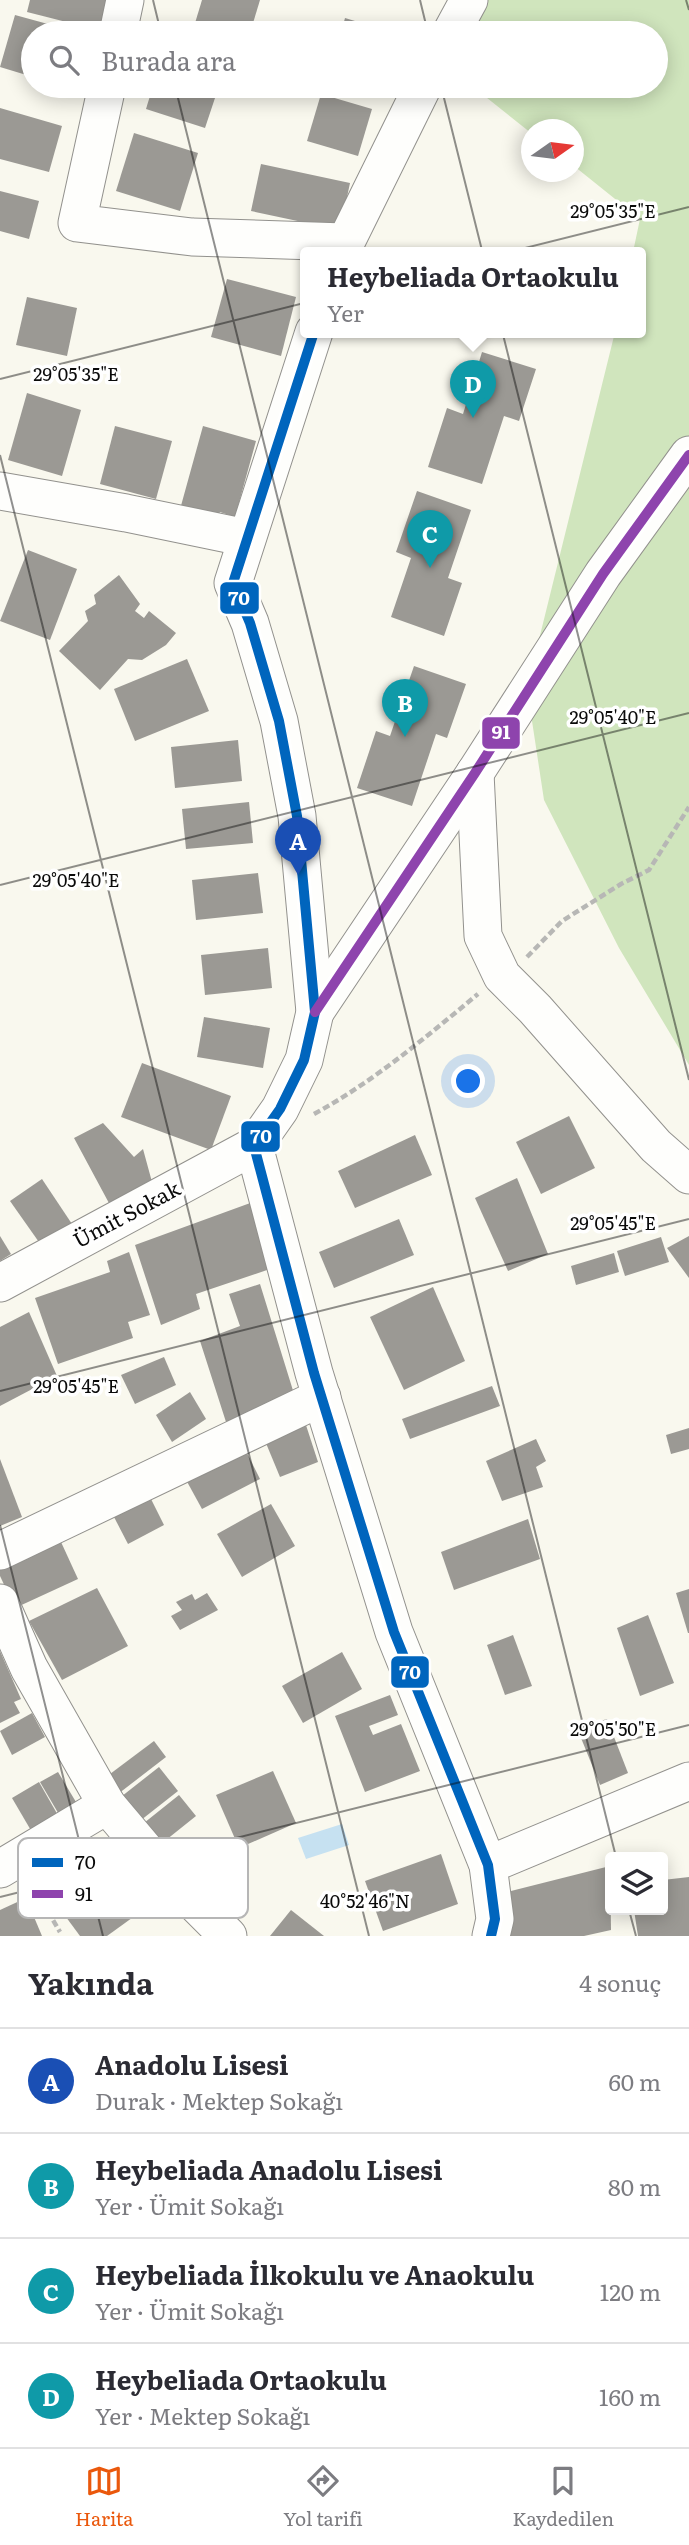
<!DOCTYPE html>
<html lang="tr">
<meta charset="utf-8">
<style>
body{margin:0;font-family:Literata,serif;background:#f7f7f7;color:#2b2b33}
.controls{position:absolute;right:21px;bottom:21px;display:grid;overflow:hidden;border-radius:7px;box-shadow:0 4px 18px #0003}
.controls button{width:63px;height:63px;display:grid;place-items:center;padding:0;border:0;border-bottom:2px solid #e1e1e2;background:#fff;color:#2b2b33;font:35px sans-serif}
.compass{position:absolute;left:521px;top:119px;width:63px;height:63px;border-radius:50%;background:#fff;box-shadow:0 4px 18px #0003;rotate:76deg}
.you{position:absolute;left:469px;top:1082px;width:24px;height:24px;margin:-18px;border:5px solid #fff;border-radius:50%;background:#1a73e8;box-shadow:0 0 0 10px #1a73e833}
.badge{display:grid;place-items:center;width:46px;height:46px;border-radius:50%;background:#ea580c;color:#fff;font-size:23px;font-weight:700}
.pin{position:absolute;translate:-50% -58px;filter:drop-shadow(0 2px 4px #0008)}
.pin::after{content:'';position:absolute;top:37px;width:24px;height:21px;background:inherit;clip-path:polygon(0 0,100% 0,50% 100%)}
.popup{position:absolute;left:300px;top:247px;width:346px;height:91px;box-sizing:border-box;display:grid;place-content:center;border-radius:7px;background:#fff;filter:drop-shadow(0 2px 5px #0005);font-size:23px;white-space:nowrap;color:#7c7c81}
.popup b{font-size:26px;color:#2b2b33}
.popup::after{content:'';position:absolute;left:50%;top:100%;margin-left:-14px;border:14px solid transparent;border-top-color:#fff}
.list{margin:0;padding:0;list-style:none}
h2{display:flex;justify-content:space-between;align-items:center;height:91px;margin:0;padding:0 28px;font-size:30px}
h2 small{font-size:23px;font-weight:400;color:#7c7c81}
.list li{display:grid;grid-template-columns:46px 1fr auto;gap:21px;align-items:center;box-sizing:border-box;height:105px;padding:0 28px;border-top:2px solid #e1e1e2}
.list b{display:block;font-size:26px;white-space:nowrap}
.list p{margin:0;font-size:23px;white-space:nowrap;color:#7c7c81}
.list em{font-size:23px;font-style:normal;color:#7c7c81}
.icon{flex:none;width:38px;height:38px;fill:none;stroke:currentColor;stroke-width:2;stroke-linecap:round;stroke-linejoin:round}
.map{position:relative;flex:none;width:689px;height:1936px;overflow:hidden}
.search{position:absolute;background:#fff;box-shadow:0 4px 18px #0003;left:21px;right:21px;top:21px;height:77px;display:flex;align-items:center;gap:18px;box-sizing:border-box;padding:0 24px;border-radius:38px;color:#7c7c81;font-size:26px}
.sheet{height:511px;background:#fff}
nav{display:flex;justify-content:space-around;align-items:center;box-sizing:border-box;height:98px;border-top:2px solid #e1e1e2;background:#fff;font-size:19px;color:#7c7c81}
nav a{display:grid;justify-items:center;gap:4px}
nav .on{color:#ea580c}
.map>svg:first-child{display:block}
.forest{fill:#d0e5bd}
.water{fill:#c6e1f1}
.building{fill:#9b9994}
.lines{fill:none;stroke-linecap:round;stroke-linejoin:round}
.minor-casing{stroke:#92918d;stroke-width:39}
.path{stroke:#b7b7b5;stroke-width:4.5;stroke-dasharray:7 3.5;stroke-linecap:butt}
.minor{stroke:#fefefc;stroke-width:37}
.bus-1-casing{stroke:#fff;stroke-width:16}
.bus-2-casing{stroke:#fff;stroke-width:16}
.bus-1{stroke:#0065bd;stroke-width:10}
.bus-2{stroke:#8e44ad;stroke-width:10}
.ticks{fill:none;stroke:#0a0a0a;stroke-width:2;stroke-opacity:0.45}
.labels{text-anchor:middle;stroke-width:7;stroke-linejoin:round;paint-order:stroke}
.street-label{font-size:21px;fill:#0a0a0a;stroke:#fff}
.key{fill:#fff;stroke:#b6b6b6;stroke-width:2}
.key-label{font-size:19px;fill:#0a0a0a}
.ticks-label{font-size:18px;text-anchor:middle;fill:#0a0a0a;stroke:#fff;stroke-width:7;stroke-linejoin:round;paint-order:stroke}
.line-badge{stroke:#fff;stroke-width:2.5}
.badge-label{font-size:19px;text-anchor:middle;font-weight:bold;fill:#fff}
</style>
<div class="map">
<svg width="689" height="1936" viewBox="0 0 689 1936">
<rect width="100%" height="100%" fill="#f9f8ee"/>
<!-- forest -->
<polygon class="forest" points="476,0 689,0 689,1065 619,948 544,800 527,688 615,332 641,332 641,252 633,252 640,219 574,166 574,130 532,130 531,133 472,86 656,86 656,33 471,33"/>
<!-- water -->
<polygon class="water" points="342,1824 349,1845 306,1859 298,1838"/>
<!-- building -->
<g class="building">
<polygon points="30,0 110,0 102,31 27,12"/>
<polygon points="202,0 260,0 250,33 192,33"/>
<polygon points="15,15 77,32 77,33 33,33 33,77 0,67"/>
<polygon points="345,18 395,33 341,33"/>
<polygon points="153,86 219,86 205,128 146,109"/>
<polygon points="321,94 372,109 358,156 307,141"/>
<polygon points="0,108 62,126 49,172 0,159"/>
<polygon points="134,133 198,153 180,211 116,191"/>
<polygon points="261,164 350,183 340,230 251,211"/>
<polygon points="0,191 39,201 29,239 0,231"/>
<polygon points="227,279 296,297 281,356 211,337"/>
<polygon points="27,297 77,308 67,356 16,345"/>
<polygon points="482,352 536,369 519,421 504,416 482,484 428,467 447,408 463,414"/>
<polygon points="27,393 81,410 62,476 8,460"/>
<polygon points="115,426 172,441 156,499 100,484"/>
<polygon points="203,426 256,441 235,517 220,512 213,523 179,513"/>
<polygon points="417,491 471,510 448,578 462,583 444,636 391,617 411,558 396,552"/>
<polygon points="28,550 77,569 50,640 0,621"/>
<polygon points="119,575 140,604 135,611 144,618 149,611 176,633 166,645 142,660 128,659 100,690 59,651 88,621 85,611 96,604 94,595"/>
<polygon points="187,659 209,711 135,741 114,689"/>
<polygon points="414,666 466,684 447,738 436,734 412,806 357,788 376,731 390,736"/>
<polygon points="238,740 242,781 175,788 171,747"/>
<polygon points="249,802 253,843 186,849 182,809"/>
<polygon points="258,873 263,913 196,920 192,880"/>
<polygon points="268,948 272,988 205,995 201,955"/>
<polygon points="204,1017 270,1028 263,1068 197,1057"/>
<polygon points="142,1063 231,1096 211,1150 121,1117"/>
<polygon points="569,1116 595,1168 541,1194 516,1142"/>
<polygon points="103,1123 134,1157 143,1149 152,1182 110,1205 74,1138"/>
<polygon points="415,1135 432,1175 355,1208 338,1171"/>
<polygon points="517,1178 548,1254 508,1271 475,1198"/>
<polygon points="42,1179 72,1224 41,1245 10,1201"/>
<polygon points="253,1202 273,1268 196,1294 200,1309 161,1325 135,1245"/>
<polygon points="399,1219 414,1255 334,1288 319,1252"/>
<polygon points="0,1236 11,1254 0,1261"/>
<polygon points="689,1236 689,1278 667,1248"/>
<polygon points="661,1237 669,1262 625,1276 617,1251"/>
<polygon points="129,1252 150,1315 128,1322 133,1338 58,1364 35,1298 110,1272 107,1261"/>
<polygon points="614,1253 619,1272 576,1285 571,1266"/>
<polygon points="260,1284 295,1397 226,1422 200,1341 240,1326 229,1294"/>
<polygon points="433,1287 465,1361 404,1390 370,1317"/>
<polygon points="29,1312 57,1376 0,1406 0,1327"/>
<polygon points="164,1357 176,1385 135,1404 121,1375"/>
<polygon points="492,1386 500,1406 410,1439 402,1419"/>
<polygon points="190,1392 206,1419 172,1442 156,1415"/>
<polygon points="304,1419 318,1462 280,1477 263,1436"/>
<polygon points="689,1428 689,1449 671,1454 666,1435"/>
<polygon points="536,1439 546,1461 536,1467 543,1487 502,1501 486,1461"/>
<polygon points="244,1447 260,1479 202,1509 185,1478"/>
<polygon points="0,1459 22,1517 0,1526"/>
<polygon points="150,1497 164,1525 128,1544 114,1517"/>
<polygon points="271,1504 295,1546 242,1577 217,1534"/>
<polygon points="528,1519 540,1559 454,1590 441,1552"/>
<polygon points="61,1542 78,1579 15,1608 0,1576 0,1570"/>
<polygon points="97,1588 128,1646 62,1680 29,1621"/>
<polygon points="689,1589 689,1633 688,1633 676,1593"/>
<polygon points="207,1593 218,1610 180,1630 171,1616 182,1610 176,1602 192,1594 195,1600"/>
<polygon points="648,1615 674,1683 640,1696 617,1628"/>
<polygon points="513,1635 532,1686 505,1695 487,1645"/>
<polygon points="0,1651 21,1699 14,1702 20,1713 0,1723"/>
<polygon points="342,1652 362,1689 303,1723 282,1686"/>
<polygon points="390,1695 398,1715 369,1726 373,1735 401,1724 420,1771 365,1792 335,1716"/>
<polygon points="32,1713 45,1737 12,1755 0,1731"/>
<polygon points="607,1719 628,1773 600,1785 577,1728"/>
<polygon points="154,1741 166,1757 118,1794 106,1777"/>
<polygon points="159,1767 178,1791 136,1824 117,1800"/>
<polygon points="273,1771 296,1823 239,1848 216,1795"/>
<polygon points="58,1772 82,1812 64,1823 40,1782"/>
<polygon points="39,1782 63,1824 36,1839 12,1798"/>
<polygon points="179,1795 196,1816 156,1848 139,1827"/>
<polygon points="100,1851 143,1910 107,1936 80,1936 46,1890"/>
<polygon points="441,1854 458,1904 383,1931 365,1881"/>
<polygon points="610,1866 611,1930 584,1936 507,1936 507,1892"/>
<polygon points="689,1877 689,1936 638,1936 634,1910 663,1910 663,1880"/>
<polygon points="26,1898 42,1936 0,1936 0,1910"/>
<polygon points="291,1910 324,1936 270,1936"/>
</g>
<g class="lines">
<defs>
<g id="minor">
<polyline points="118,33 125,0"/>
<polyline points="451,33 469,0"/>
<polyline points="107,86 77,223 192,237 344,242"/>
<polyline points="341,252 423,86"/>
<polyline points="314,332 233,583 250,623 279,721 297,816 315,1012 304,1060 280,1109 254,1146 314,1373 394,1632 488,1865 495,1919 491,1936"/>
<polyline points="0,491 126,513 247,538"/>
<polyline points="475,773 483,936 502,976 535,1009 656,1146 689,1175"/>
<polyline points="315,1012 475,773 603,574 689,455"/>
<polyline points="0,1283 254,1146"/>
<polyline points="0,1551 322,1397"/>
<polyline points="0,1603 29,1668 107,1805 161,1869 228,1936"/>
<polyline points="488,1865 689,1781"/>
<polyline points="0,1869 107,1805"/>
</g>
</defs>
<!-- minor casing -->
<use href="#minor" class="minor-casing"/>
<!-- path -->
<g class="path">
<polyline points="527,957 562,921 621,884 649,870 689,807"/>
<path d="M314,1114C373,1082 426,1037 478,994"/>
<polyline points="32,1884 60,1932"/>
</g>
<!-- minor -->
<use href="#minor" class="minor"/>
<defs>
<polyline id="bus-1" points="314,332 233,583 250,623 279,721 297,816 315,1012 304,1060 280,1109 254,1146 314,1373 394,1632 488,1865 495,1919 491,1936"/>
<polyline id="bus-2" points="315,1012 475,773 603,574 689,455"/>
</defs>
<!-- bus-1 casing -->
<use href="#bus-1" class="bus-1-casing"/>
<!-- bus-2 casing -->
<use href="#bus-2" class="bus-2-casing"/>
<!-- bus-1 -->
<use href="#bus-1" class="bus-1"/>
<!-- bus-2 -->
<use href="#bus-2" class="bus-2"/>
</g>
<!-- ticks -->
<path class="ticks" d="M153,0L161,33M420,0L428,33M686,0L689,10M175,86L616,1857M441,86L689,1080M0,379L689,207M0,455L369,1936M0,885L689,713M0,1391L689,1219M0,1525L103,1936M0,1897L689,1725M629,1910L636,1936"/>
<g class="labels">
<!-- street labels -->
<g class="street-label">
<text transform="translate(127 1215) rotate(-28)" y="7">Ümit Sokak</text>
</g>
</g>
<!-- legend -->
<rect x="18" y="1838" width="230" height="80" rx="10" class="key"/>
<rect x="32" y="1858" width="31" height="9" fill="#0065bd"/>
<rect x="32" y="1890" width="31" height="8" fill="#8e44ad"/>
<g class="key-label">
<text x="75" y="1869">70</text>
<text x="75" y="1901">91</text>
</g>
<g class="ticks-label">
<text x="613" y="218">29°05'35"E</text>
<text x="76" y="381">29°05'35"E</text>
<text x="613" y="724">29°05'40"E</text>
<text x="76" y="887">29°05'40"E</text>
<text x="613" y="1230">29°05'45"E</text>
<text x="76" y="1393">29°05'45"E</text>
<text x="613" y="1736">29°05'50"E</text>
<text x="365" y="1908">40°52'46"N</text>
</g>
<g class="line-badge">
<rect x="219" y="581" width="41" height="34" rx="7" fill="#0065bd"/>
<rect x="481" y="716" width="40" height="34" rx="7" fill="#8e44ad"/>
<rect x="240" y="1120" width="41" height="33" rx="7" fill="#0065bd"/>
<rect x="390" y="1655" width="40" height="34" rx="7" fill="#0065bd"/>
</g>
<g class="badge-label">
<text x="239" y="605">70</text>
<text x="501" y="739">91</text>
<text x="261" y="1143">70</text>
<text x="410" y="1679">70</text>
</g>
</svg>
<div class="controls">
<button><svg class="icon" aria-label="layers" viewBox="0 0 24 24"><path d="M12 4l9 5-9 5-9-5zM3 14l9 5 9-5"/></svg></button>
</div>
<svg class="compass" viewBox="-18 -18 36 36"><path d="M0-13l5 13h-10z" fill="#e53935"/><path d="M0 13l5-13h-10z" fill="#7c7c81"/></svg>
<div class="you"></div>
<div class="pin badge" style="left:298px;top:875px;background:#1a4fb4">A</div>
<div class="pin badge" style="left:405px;top:737px;background:#0f9aa8">B</div>
<div class="pin badge" style="left:430px;top:568px;background:#0f9aa8">C</div>
<div class="pin badge" style="left:473px;top:418px;background:#0f9aa8">D</div>
<div class="popup"><b>Heybeliada Ortaokulu</b>Yer</div>
<div class="search"><svg class="icon" aria-label="search" viewBox="0 0 24 24"><circle cx="10" cy="10" r="6"/><path d="M15 15l6 6"/></svg>Burada ara</div>
</div>
<section class="sheet">
<h2>Yakında<small>4 sonuç</small></h2>
<ul class="list">
<li><span class="badge" style="background:#1a4fb4">A</span><div><b>Anadolu Lisesi</b><p>Durak · Mektep Sokağı</p></div><em>60 m</em></li>
<li><span class="badge" style="background:#0f9aa8">B</span><div><b>Heybeliada Anadolu Lisesi</b><p>Yer · Ümit Sokağı</p></div><em>80 m</em></li>
<li><span class="badge" style="background:#0f9aa8">C</span><div><b>Heybeliada İlkokulu ve Anaokulu</b><p>Yer · Ümit Sokağı</p></div><em>120 m</em></li>
<li><span class="badge" style="background:#0f9aa8">D</span><div><b>Heybeliada Ortaokulu</b><p>Yer · Mektep Sokağı</p></div><em>160 m</em></li>
</ul>
</section>
<nav>
<a class="on"><svg class="icon" aria-label="map" viewBox="0 0 24 24"><path d="M3 6l6-2 6 2 6-2v14l-6 2-6-2-6 2zM9 4v14M15 6v14"/></svg>Harita</a>
<a><svg class="icon" aria-label="directions" viewBox="0 0 24 24"><path d="M12 3l9 9-9 9-9-9zM9 14v-3h6M13 9l2 2-2 2"/></svg>Yol tarifi</a>
<a><svg class="icon" aria-label="saved" viewBox="0 0 24 24"><path d="M7 4h10v16l-5-4-5 4z"/></svg>Kaydedilen</a>
</nav>
